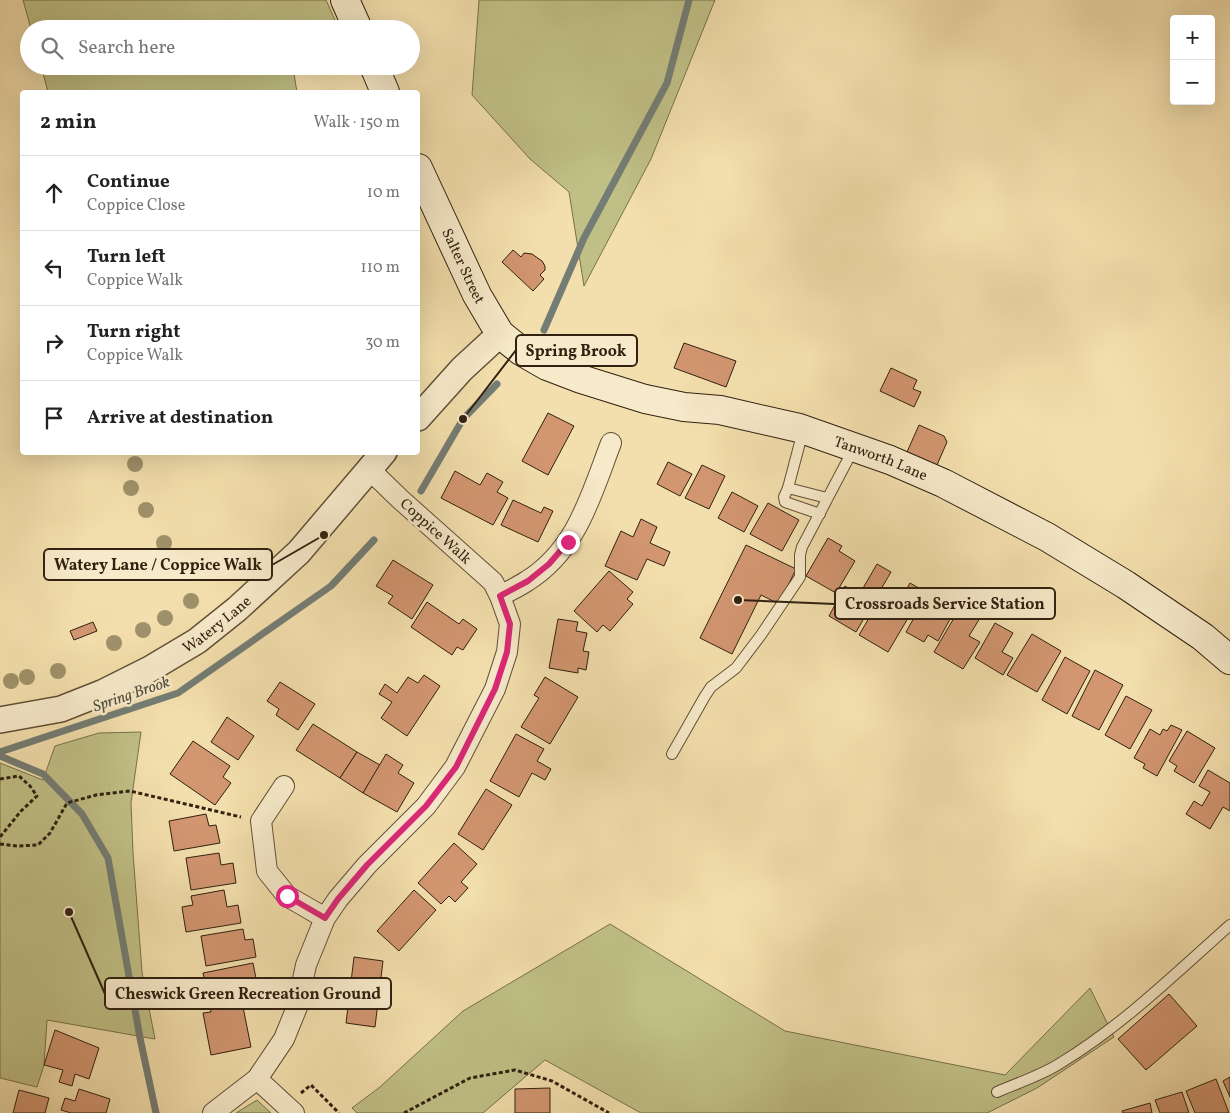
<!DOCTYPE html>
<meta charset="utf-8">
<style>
body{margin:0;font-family:Vollkorn,serif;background:#f2f2f2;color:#222}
.controls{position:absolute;right:15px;top:15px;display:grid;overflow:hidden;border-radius:5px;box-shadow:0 5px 20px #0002}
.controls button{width:45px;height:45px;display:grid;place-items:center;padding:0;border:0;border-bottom:1px solid #e0e0e0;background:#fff;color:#222;font:25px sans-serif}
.stop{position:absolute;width:15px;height:15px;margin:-11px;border:4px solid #db2777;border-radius:50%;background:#fff}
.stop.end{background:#db2777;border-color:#fff;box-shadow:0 1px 5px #0008}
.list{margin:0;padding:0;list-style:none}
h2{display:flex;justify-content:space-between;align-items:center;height:65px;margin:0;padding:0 20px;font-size:21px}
h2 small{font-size:16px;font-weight:400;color:#767676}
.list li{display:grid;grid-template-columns:32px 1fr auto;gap:15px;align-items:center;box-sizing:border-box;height:75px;padding:0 20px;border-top:1px solid #e0e0e0}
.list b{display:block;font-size:19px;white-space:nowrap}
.list p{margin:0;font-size:16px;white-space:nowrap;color:#767676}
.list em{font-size:16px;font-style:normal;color:#767676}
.icon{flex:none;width:28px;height:28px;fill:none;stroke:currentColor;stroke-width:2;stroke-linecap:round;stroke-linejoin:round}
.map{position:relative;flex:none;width:1230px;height:1113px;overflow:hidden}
.search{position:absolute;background:#fff;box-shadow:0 5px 20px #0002;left:20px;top:20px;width:400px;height:55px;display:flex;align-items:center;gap:12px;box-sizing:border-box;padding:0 18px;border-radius:28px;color:#767676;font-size:19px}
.panel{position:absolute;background:#fff;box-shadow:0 5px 20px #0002;left:20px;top:90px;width:400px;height:365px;border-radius:5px}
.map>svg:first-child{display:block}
.green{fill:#c0c086;stroke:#78704b}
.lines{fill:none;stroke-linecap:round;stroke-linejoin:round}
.stream{stroke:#747d74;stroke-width:7}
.building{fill:#d29671;stroke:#302110}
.service-casing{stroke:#615037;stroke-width:12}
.minor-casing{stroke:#615037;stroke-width:22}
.tertiary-casing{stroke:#615037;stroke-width:28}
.secondary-casing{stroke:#302110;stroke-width:30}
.path{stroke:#302110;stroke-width:3;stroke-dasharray:4 2.5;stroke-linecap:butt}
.service{stroke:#f7eaca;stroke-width:10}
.minor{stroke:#f7eaca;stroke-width:20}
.tertiary{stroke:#f7eaca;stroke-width:25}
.secondary{stroke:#f7eaca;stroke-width:28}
.tree{fill:#9f916a}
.route{stroke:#db2777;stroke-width:6}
.labels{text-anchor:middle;stroke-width:5;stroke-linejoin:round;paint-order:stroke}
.street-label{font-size:15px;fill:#302110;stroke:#f7eaca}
.water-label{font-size:16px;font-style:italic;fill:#524f42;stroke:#f7eaca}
.leader{fill:none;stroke:#302110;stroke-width:2}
.callout-dot{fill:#302110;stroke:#f7eaca;stroke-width:2}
.callout{fill:#f7eaca;stroke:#302110;stroke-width:2}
.callout-label{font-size:16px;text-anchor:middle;font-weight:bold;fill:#302110}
</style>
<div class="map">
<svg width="1230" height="1113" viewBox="0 0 1230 1113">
<rect width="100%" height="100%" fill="#f3dfad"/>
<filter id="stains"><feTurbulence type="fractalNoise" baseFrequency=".004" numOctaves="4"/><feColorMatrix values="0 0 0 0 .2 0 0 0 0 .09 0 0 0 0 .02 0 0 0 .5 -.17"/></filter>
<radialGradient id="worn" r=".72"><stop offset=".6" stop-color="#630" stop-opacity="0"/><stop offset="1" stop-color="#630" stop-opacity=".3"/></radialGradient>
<!-- green -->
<g class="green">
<polygon points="23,0 326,0 339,29 31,29"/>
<polygon points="479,0 715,0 651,159 584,286 569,192 530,159 472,95"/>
<polygon points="41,66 315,66 294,74 297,92 48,92"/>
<polygon points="141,732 131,803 133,853 142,972 155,1039 47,1020 44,1065 37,1087 0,1078 0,763 43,780 55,746 99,733"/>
<polygon points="610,924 785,1031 1005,1075 1090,988 1114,1037 1037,1088 987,1113 641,1113 545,1060 483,1113 357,1113 352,1108 380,1087 463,1011"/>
<polygon points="257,1100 271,1113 236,1113"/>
</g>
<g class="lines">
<!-- stream -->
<g class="stream">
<polyline points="544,330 584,238 667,83 689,0"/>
<polyline points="421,491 463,419 497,384"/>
<polyline points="0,752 178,693 331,586 374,540"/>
<polyline points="0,756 43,774 82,814 108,858 140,1038 156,1113"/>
</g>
</g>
<!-- building -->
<g class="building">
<polygon points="513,250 521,257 524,253 532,254 542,261 545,266 545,270 540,275 544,279 533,291 502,262"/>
<polygon points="684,343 736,361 726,387 674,368"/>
<polygon points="891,368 917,380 913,389 921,392 914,407 880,391"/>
<polygon points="548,413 574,426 548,475 522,461"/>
<polygon points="919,425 944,436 947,442 937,465 907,452"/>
<polygon points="668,462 692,474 680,496 657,484"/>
<polygon points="702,465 725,476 709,509 685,498"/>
<polygon points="455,471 480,485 487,473 503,482 497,492 508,498 493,525 441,498"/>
<polygon points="732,492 758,506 744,532 718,518"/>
<polygon points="513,500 541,513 544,507 553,511 538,542 501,525"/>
<polygon points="768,503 799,520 782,551 750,534"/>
<polygon points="641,519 657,527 650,543 670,552 664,566 647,559 637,580 605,566 621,531 633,537"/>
<polygon points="828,538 842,546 839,551 855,561 836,593 806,576"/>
<polygon points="746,545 796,569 779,604 761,595 732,654 700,638"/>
<polygon points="393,560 433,585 412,619 388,603 393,596 376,586"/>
<polygon points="877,564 891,572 856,632 829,616 845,586 859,595"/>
<polygon points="609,571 633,592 627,599 633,604 610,631 603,625 597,632 574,611"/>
<polygon points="910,583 924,591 888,652 859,635 885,591 900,600"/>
<polygon points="928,593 944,602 942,605 954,612 938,641 928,635 924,642 906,632"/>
<polygon points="427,602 459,624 463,619 477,629 463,650 457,647 452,655 411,627"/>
<polygon points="961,606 980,618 969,636 980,642 963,669 934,652"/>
<polygon points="558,619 578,622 576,631 587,633 583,651 589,652 586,670 578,668 578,673 549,668"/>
<polygon points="93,622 97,631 74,640 70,631"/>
<polygon points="995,623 1013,633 1002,652 1013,658 1003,675 975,658"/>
<polygon points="1032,634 1061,651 1037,692 1007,675"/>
<polygon points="1065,657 1090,671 1067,714 1042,700"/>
<polygon points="1095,670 1123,685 1099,730 1072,716"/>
<polygon points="424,675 440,686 407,736 381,718 392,702 379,694 385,684 397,693 408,677 418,683"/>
<polygon points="545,677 578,697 550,744 521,727 539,698 534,695"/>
<polygon points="280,682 315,704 298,730 276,715 279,709 267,701"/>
<polygon points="1126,696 1152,710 1130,749 1105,735"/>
<polygon points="227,717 254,736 238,760 211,742"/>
<polygon points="313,724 357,752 340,778 296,750"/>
<polygon points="1171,725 1182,730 1157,776 1143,768 1145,764 1134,758 1150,729 1160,735 1163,729 1167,731"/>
<polygon points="1187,731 1215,748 1194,783 1174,771 1177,766 1169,761"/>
<polygon points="516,734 544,749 537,761 551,769 545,780 532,773 519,797 490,781"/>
<polygon points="193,741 230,766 223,777 231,783 215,805 170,774"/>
<polygon points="357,752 380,765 363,793 340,778"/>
<polygon points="386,754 403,765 398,773 414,783 397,812 363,793"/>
<polygon points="1208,770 1230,783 1230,811 1223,807 1210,829 1186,814 1194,801 1202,806 1210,792 1199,786"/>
<polygon points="486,789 512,805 483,850 458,834"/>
<polygon points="206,814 209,826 216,825 220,843 174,851 169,821"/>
<polygon points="454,843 477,864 461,882 468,888 455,902 449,896 441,904 418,883"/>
<polygon points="219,853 221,865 233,863 236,883 191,890 186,858"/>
<polygon points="224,890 227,907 238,905 241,923 186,932 182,907 193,905 191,896"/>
<polygon points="414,890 436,910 399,951 377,931"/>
<polygon points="243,929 245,940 253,939 256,957 206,966 201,936"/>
<polygon points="354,957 383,961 375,1027 346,1023"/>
<polygon points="253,963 260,999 242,1002 251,1047 211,1055 203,1013 211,1012 203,973"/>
<polygon points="1169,994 1197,1026 1146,1070 1118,1039"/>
<polygon points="55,1030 99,1048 89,1079 75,1074 72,1086 59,1082 63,1070 44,1065"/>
<polygon points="1230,1077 1230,1097 1223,1081"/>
<polygon points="1216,1079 1229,1113 1195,1113 1186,1091"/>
<polygon points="550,1088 550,1113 515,1113 515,1089"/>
<polygon points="79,1089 110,1099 106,1113 71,1113 61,1110 65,1098 75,1101"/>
<polygon points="19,1090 49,1098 45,1113 13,1113"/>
<polygon points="1182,1092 1189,1113 1160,1113 1155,1100"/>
<polygon points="1150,1103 1152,1113 1123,1113 1122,1111"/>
</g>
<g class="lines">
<defs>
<g id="service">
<polyline points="803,431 788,488 827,498"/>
<polyline points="788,488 784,497 785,502 820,514"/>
<polyline points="672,754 705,696 711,687 736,668 761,635 800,577 800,555 802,547 854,448"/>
<path d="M997,1092C1017,1083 1040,1076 1059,1064C1122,1026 1175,974 1230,925"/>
</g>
<g id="minor">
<path d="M500,596C509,591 518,587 527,581C577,550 591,495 611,443"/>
<polyline points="284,786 261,821 267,871 287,896 325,918"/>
<polyline points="257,1079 294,1113"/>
<polyline points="213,1113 257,1079 284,1039 297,1007 306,965 325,918 338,899 367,865 426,806 455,767 495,689 507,652 510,624 500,596 493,582 400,499 369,469"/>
</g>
<g id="tertiary">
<polyline points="418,418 462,369 500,334"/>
<path id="s1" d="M0,720L61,709L104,692L150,669L197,641L237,609L299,552L384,452"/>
</g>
<g id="secondary">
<polyline points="345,0 358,29"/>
<polyline points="374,66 385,92"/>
<path id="s2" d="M418,168L477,295L500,334L521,351L547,366L581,379L645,399L684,407L720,410L799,428L890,460L943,483L1047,537L1126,585L1203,637L1230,660"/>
</g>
</defs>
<!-- service casing -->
<use href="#service" class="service-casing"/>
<!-- minor casing -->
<use href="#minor" class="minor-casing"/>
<!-- tertiary casing -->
<use href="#tertiary" class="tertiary-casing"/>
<!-- secondary casing -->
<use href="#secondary" class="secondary-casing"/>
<!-- path -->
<g class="path">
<polyline points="0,779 19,776 30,786 37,796 21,811 0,837"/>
<polyline points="0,844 17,846 38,845 50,833 67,803 96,795 130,791 241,817"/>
<polyline points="301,1093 311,1085 339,1113"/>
<polyline points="404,1113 470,1078 515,1070 552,1081 609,1113"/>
</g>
<!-- service -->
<use href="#service" class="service"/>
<!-- minor -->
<use href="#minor" class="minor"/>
<!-- tertiary -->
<use href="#tertiary" class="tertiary"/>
<!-- secondary -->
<use href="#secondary" class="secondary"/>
</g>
<!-- trees -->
<g class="tree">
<circle cx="135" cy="464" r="8"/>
<circle cx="131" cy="488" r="8"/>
<circle cx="146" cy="510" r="8"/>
<circle cx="164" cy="543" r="8"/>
<circle cx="191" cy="601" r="8"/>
<circle cx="165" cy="618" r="8"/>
<circle cx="143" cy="630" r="8"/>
<circle cx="114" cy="643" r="8"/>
<circle cx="58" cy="671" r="8"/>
<circle cx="27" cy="677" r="8"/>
<circle cx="11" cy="681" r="8"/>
</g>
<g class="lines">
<!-- route -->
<polyline class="route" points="287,896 325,918 338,899 367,865 426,806 456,767 495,689 507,652 510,624 500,596 528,581 549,564 568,542"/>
</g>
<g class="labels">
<!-- street labels -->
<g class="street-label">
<text dy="5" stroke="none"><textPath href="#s2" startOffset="108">Salter Street</textPath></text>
<text dy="5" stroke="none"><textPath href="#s2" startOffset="590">Tanworth Lane</textPath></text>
<text transform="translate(436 531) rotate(42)" y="5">Coppice Walk</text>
<text dy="5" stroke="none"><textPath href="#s1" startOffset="240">Watery Lane</textPath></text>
</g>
<!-- water labels -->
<g class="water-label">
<text transform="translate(131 693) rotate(-19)" y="6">Spring Brook</text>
</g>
</g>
<!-- callouts -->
<path class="leader" d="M463 419L516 350M324 535L272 565M738 600L835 604M69 912L105 994"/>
<g class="callout-dot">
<circle cx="463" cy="419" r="5"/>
<circle cx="324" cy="535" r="5"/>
<circle cx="738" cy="600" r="5"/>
<circle cx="69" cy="912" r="5"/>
</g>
<g class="callout">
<rect x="516" y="335" width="121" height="31" rx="5"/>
<rect x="44" y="549" width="228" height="31" rx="5"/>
<rect x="835" y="588" width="220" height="31" rx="5"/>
<rect x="105" y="978" width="286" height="31" rx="5"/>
</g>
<g class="callout-label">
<text x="576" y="356">Spring Brook</text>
<text x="158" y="570">Watery Lane / Coppice Walk</text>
<text x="945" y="609">Crossroads Service Station</text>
<text x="248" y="999">Cheswick Green Recreation Ground</text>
</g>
<rect width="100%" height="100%" filter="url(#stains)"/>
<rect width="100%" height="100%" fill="url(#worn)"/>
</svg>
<div class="controls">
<button>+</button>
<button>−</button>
</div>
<div class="stop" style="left:287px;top:896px"></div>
<div class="stop end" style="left:568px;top:542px"></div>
<div class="search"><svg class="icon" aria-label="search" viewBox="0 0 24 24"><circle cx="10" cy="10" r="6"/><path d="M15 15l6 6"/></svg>Search here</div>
<section class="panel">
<h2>2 min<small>Walk · 150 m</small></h2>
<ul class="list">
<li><svg class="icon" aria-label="ahead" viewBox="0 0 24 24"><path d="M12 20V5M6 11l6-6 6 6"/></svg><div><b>Continue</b><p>Coppice Close</p></div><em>10 m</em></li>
<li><svg class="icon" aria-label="left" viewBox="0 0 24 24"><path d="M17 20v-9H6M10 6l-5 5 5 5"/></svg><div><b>Turn left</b><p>Coppice Walk</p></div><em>110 m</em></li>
<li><svg class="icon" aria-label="right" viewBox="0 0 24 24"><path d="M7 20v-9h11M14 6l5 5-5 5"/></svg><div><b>Turn right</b><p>Coppice Walk</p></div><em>30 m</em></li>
<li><svg class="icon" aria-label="arrive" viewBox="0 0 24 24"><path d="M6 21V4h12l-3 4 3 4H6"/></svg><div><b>Arrive at destination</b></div></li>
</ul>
</section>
</div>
